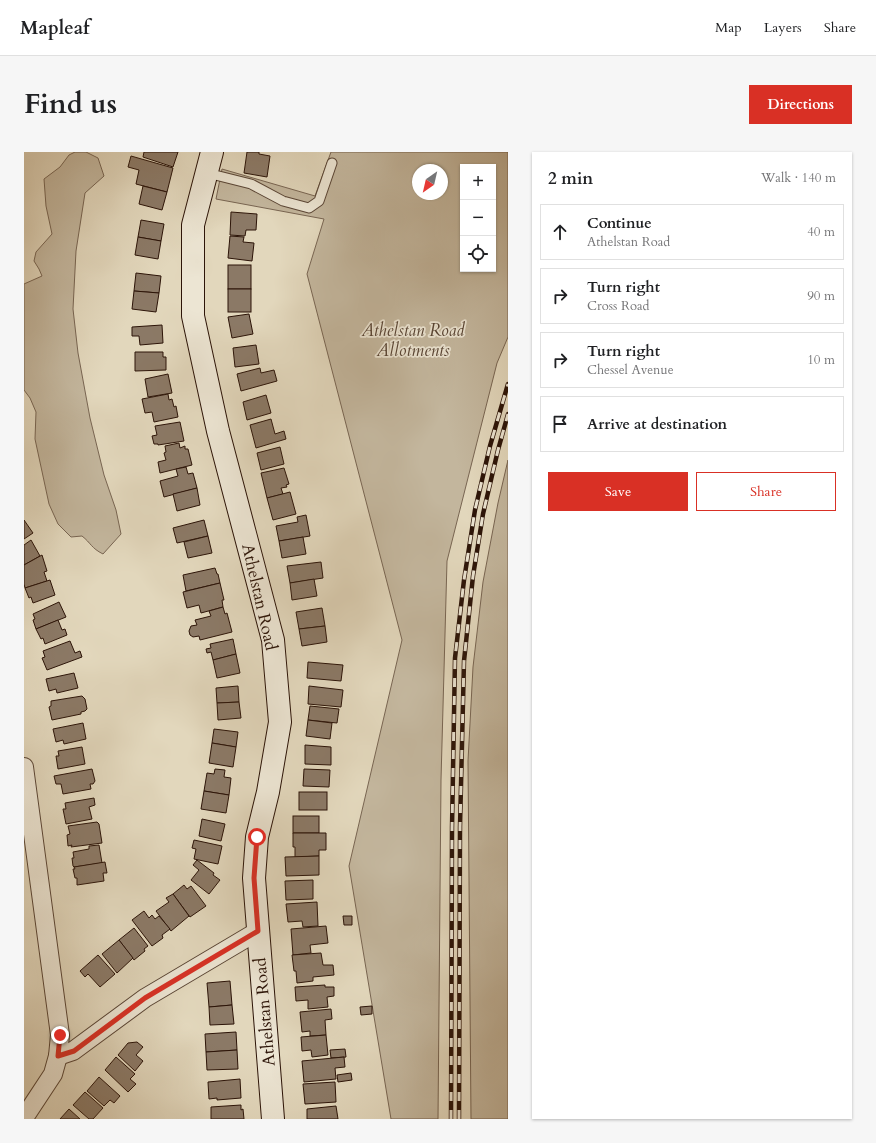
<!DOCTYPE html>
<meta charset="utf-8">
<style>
body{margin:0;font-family:Cardo,serif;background:#f6f6f6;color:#202124}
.controls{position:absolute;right:12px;top:12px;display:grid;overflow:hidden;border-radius:0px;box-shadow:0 1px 3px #0004}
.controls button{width:36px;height:36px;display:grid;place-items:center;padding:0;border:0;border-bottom:1px solid #e0e0e0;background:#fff;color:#202124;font:20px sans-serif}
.compass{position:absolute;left:388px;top:12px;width:36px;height:36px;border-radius:50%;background:#fff;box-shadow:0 1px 3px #0004;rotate:214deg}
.stop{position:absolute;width:12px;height:12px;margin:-9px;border:3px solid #d93025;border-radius:50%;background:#fff}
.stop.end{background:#d93025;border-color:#fff;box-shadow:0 1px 4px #0008}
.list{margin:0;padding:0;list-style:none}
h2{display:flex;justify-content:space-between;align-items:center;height:52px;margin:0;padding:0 16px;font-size:17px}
h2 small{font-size:13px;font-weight:400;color:#757577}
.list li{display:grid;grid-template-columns:26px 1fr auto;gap:12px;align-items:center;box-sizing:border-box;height:56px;margin:0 8px 8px;padding:0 8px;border:1px solid #e0e0e0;border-radius:0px}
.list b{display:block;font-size:15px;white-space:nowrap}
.list p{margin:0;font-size:13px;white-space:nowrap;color:#757577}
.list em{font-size:13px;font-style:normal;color:#757577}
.actions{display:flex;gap:8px;padding:12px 16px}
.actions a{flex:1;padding:9px 0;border:1px solid #d93025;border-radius:0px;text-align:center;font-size:14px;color:#d93025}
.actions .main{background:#d93025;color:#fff}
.icon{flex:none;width:22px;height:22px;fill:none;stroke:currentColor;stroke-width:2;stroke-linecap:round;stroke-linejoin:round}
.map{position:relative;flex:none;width:484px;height:967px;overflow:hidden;border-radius:0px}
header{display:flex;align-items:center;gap:24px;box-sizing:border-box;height:56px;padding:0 20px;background:#fff;border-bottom:1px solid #e0e0e0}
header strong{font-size:19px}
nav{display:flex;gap:22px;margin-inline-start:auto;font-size:14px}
.intro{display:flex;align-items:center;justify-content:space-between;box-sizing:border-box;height:96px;padding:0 24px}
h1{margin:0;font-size:28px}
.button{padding:10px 18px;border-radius:0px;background:#d93025;color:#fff;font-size:14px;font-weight:700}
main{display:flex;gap:24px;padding:0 24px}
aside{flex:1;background:#fff;border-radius:0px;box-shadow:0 1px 3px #0004}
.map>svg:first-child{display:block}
.green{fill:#c3b69d;stroke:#786552;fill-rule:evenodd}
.building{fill:#8b7966;stroke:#2c1408}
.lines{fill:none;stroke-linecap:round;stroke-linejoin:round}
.lane-casing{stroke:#5a4535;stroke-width:11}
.street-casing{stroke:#5a4535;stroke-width:20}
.secondary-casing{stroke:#2c1408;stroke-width:24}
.lane{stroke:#ece5d3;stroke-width:9}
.street{stroke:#ece5d3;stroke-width:18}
.secondary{stroke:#ece5d3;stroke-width:22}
.rail-casing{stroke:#2c1408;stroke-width:4.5}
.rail{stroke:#ece5d3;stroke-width:3;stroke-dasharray:9;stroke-linecap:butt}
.route{stroke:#d93025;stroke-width:5}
.labels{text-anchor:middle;stroke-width:3.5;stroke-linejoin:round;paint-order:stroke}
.park-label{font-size:17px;font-style:italic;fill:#594535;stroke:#ece5d3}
.street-label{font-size:17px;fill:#2c1408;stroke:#ece5d3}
</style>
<header>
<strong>Mapleaf</strong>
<nav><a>Map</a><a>Layers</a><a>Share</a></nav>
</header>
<div class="intro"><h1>Find us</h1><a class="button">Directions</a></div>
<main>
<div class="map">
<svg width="484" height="967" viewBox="0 0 484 967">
<rect width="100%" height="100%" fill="#e2d7bc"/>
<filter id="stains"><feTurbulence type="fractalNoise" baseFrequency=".005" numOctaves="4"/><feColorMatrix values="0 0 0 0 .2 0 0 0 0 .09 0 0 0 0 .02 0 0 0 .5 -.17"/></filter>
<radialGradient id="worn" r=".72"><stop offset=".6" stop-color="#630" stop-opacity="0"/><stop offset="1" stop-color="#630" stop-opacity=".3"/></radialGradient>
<!-- green -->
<g class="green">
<path d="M51,0H62L74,6L80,24L61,41L52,99L49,157L54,201L66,266L80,323L92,358L97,382L79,402C67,396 67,391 58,384L47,385L34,372L25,352L11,287L12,260L6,246L0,238V132L18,124L15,117L10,109L12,100L28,82L22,54L20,27L36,15L45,3Z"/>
<path d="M307,0H484V185L473,211L423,409L417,628L414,967H367L325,714L378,488L283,122L300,67L192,47L198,17L291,44ZM439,15H469V117H439ZM394,18H418V42H394Z"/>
<polygon points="484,308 484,967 447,967 444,609 449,515 459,430 474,351"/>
</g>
<!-- building -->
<g class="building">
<polygon points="120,0 154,0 149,15 119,5"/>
<polygon points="223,0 235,0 235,2 246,4 243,25 220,21"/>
<polygon points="107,4 149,16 143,40 112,32 115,18 104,15"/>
<polygon points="119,34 143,40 138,58 115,52"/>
<polygon points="207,60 233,62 232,78 222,78 221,84 206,83"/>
<polygon points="117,68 140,72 137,89 114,85"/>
<polygon points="206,84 220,85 219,90 230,91 228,109 204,106"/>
<polygon points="114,85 137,89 134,107 111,103"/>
<rect x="204" y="113" width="23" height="24"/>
<polygon points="112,121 137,124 135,141 110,139"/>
<rect x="204" y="137" width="23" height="23"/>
<polygon points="110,139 135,141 132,160 108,157"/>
<polygon points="225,162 229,182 208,186 204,165"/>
<polygon points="138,173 139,191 116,193 115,184 108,184 108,175"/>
<polygon points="232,193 235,212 211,215 209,196"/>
<polygon points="111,200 139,200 139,205 142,205 142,218 111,219"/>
<polygon points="236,216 237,221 250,218 253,229 217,239 213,222"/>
<polygon points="144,222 148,241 124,245 121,227"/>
<polygon points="144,242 145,248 148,247 150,255 152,254 154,265 130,270 128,260 121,261 118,247"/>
<polygon points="242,243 247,261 223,268 219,250"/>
<polygon points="247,267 251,282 260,279 262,287 232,296 226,273"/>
<polygon points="156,270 160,289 134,293 134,292 130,292 128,284 133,283 131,274"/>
<polygon points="155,291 156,296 161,294 161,297 164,297 168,313 136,321 134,310 142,308 140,301 142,300 141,294"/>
<polygon points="256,295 260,312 237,318 233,301"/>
<polygon points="162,315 164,322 169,321 173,336 140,345 136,329 154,324 152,317"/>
<polygon points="260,316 265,332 262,333 263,335 257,336 259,342 243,346 237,321"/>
<polygon points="173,336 176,353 153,359 149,342"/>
<polygon points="266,340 272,362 249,368 243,346"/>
<polygon points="282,363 286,384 255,389 252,374 274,370 273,365"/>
<polygon points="0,368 9,381 0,387"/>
<polygon points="180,368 184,384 153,391 149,376"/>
<polygon points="184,384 188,401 164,406 160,390"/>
<polygon points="279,385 282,402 258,406 255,389"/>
<polygon points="7,388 16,404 0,413 0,393"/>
<polygon points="18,403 23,419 20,420 23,429 1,436 0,432 0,413"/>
<polygon points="297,410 299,426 266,431 263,414"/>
<polygon points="191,416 193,422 194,422 196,431 162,439 159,423"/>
<polygon points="290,427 293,444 268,448 266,431"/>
<polygon points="26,428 31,443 9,451 7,445 5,446 1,436"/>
<polygon points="196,431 200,448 198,448 199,455 177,461 175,453 163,456 159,440"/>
<polygon points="35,450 42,465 12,477 9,468 11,467 9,462"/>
<polygon points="199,455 201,462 203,461 208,480 176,488 175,484 169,485 166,483 165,479 167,474 173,473 171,468 187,464 185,459"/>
<polygon points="298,456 301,474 275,477 272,460"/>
<polygon points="34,468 38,478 41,477 43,483 21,492 19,486 17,487 12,477"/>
<polygon points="301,474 303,490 278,494 275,477"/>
<polygon points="209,487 212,502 189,508 187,500 183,501 182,497 187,496 186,492"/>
<polygon points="46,489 51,501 56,499 58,505 23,518 18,506 21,505 19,499"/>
<polygon points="212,502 216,521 193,526 189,508"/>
<polygon points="284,510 319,513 317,529 283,526"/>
<polygon points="50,521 54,536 33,541 32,537 25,539 22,527"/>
<polygon points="214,534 215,550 193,551 192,536"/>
<polygon points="285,534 319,538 317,555 284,552"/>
<polygon points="58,544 61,547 63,557 61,559 57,560 57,562 28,568 25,555 27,554 27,549"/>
<polygon points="215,550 217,566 194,568 193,551"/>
<polygon points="286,554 315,557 313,571 284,568"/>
<polygon points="284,568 308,571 306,587 282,584"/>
<polygon points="59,571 62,587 40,592 39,588 32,590 29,577"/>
<polygon points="190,577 214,580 212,595 188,591"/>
<polygon points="188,591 212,595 209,615 185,611"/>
<polygon points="281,593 307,595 307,613 281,612"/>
<polygon points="58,595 61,612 34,617 32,604 35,604 34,599"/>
<polygon points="68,617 71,629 69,632 66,632 67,637 39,642 37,632 32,632 30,624"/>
<polygon points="191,617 201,618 200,625 207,626 205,643 180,639 183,621 190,622"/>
<polygon points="280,617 306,618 305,635 279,634"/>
<polygon points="180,639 205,643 202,661 177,657"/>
<rect x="275" y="640" width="28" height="18"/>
<polygon points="70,646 71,653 65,655 68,667 42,672 39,657 42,657 41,651"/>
<rect x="269" y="664" width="26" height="17"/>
<polygon points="178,667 201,672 197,689 175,684"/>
<polygon points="73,670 75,672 78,691 47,695 48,693 44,694 43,683 46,682 44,674"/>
<polygon points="269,681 302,681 302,698 295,698 295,704 271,705 271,695 269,695"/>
<polygon points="170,688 198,694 194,712 170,707 172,697 168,696"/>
<polygon points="75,693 78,711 50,715 49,714 48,706 50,706 49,700 65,697 65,694"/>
<polygon points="295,704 295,723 262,724 261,705"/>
<polygon points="173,708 190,721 189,723 196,728 185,742 167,728 175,718 169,713"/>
<polygon points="81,710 83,721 79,721 80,729 53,733 53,726 51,726 49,717 51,717 50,715"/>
<polygon points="289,728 289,747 262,748 261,729"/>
<polygon points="160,733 163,737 167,734 182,754 166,765 149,742"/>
<polygon points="149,742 165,764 147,779 132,759 145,750 142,746"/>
<polygon points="293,750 294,774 279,775 278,769 264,770 262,752"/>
<polygon points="120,759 125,766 128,763 131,767 135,764 146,777 138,783 139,786 128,794 108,768"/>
<polygon points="319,764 328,764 328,773 320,773"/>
<polygon points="302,774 304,791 286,793 287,801 269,803 267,777"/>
<polygon points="110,776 124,794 120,797 121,799 110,808 95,788"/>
<polygon points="95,788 109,806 93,821 78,802"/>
<polygon points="297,801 299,813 309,813 310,823 289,825 289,829 273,831 272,819 270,819 268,803"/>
<polygon points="74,803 91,822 76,835 64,822 61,825 56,819"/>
<polygon points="206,829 208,853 185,855 183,831"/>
<polygon points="301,833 301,835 310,835 310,844 303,845 304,855 284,857 284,848 272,849 271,835"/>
<polygon points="208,853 210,872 186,873 185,855"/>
<polygon points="348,854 348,862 337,863 336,855"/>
<polygon points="307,857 308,867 301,868 302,883 286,884 286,879 278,880 276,860"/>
<polygon points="212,880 213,898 182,900 181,882"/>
<polygon points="302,883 304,903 288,905 287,898 278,899 277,885"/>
<polygon points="113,890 119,895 112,903 119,909 111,919 94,903 104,891"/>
<polygon points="321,897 322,905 307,906 306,898"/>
<polygon points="213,898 214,917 183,918 182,900"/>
<polygon points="92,905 111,922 106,927 112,932 104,940 81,918"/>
<polygon points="320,905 321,915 311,916 312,927 280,930 278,909"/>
<polygon points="327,921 328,928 314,930 313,923"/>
<polygon points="75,925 96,944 90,951 86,948 80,954 63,939"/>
<polygon points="216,927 217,946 193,948 193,946 185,947 184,930"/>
<polygon points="311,930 312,950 281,952 279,932"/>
<polygon points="61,940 79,956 69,967 65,967 49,953"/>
<polygon points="217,953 217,958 219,957 220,967 187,967 187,955"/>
<polygon points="312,954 314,967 283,967 283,957"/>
<polygon points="45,957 56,967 36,967"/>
</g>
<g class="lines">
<defs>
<polyline id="lane" points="183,21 227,32 259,49 285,56 295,49 308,11"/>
<g id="street">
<polyline points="0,615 36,883 34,904 29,922 0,966"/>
<polyline points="34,904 49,899 121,846 234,779"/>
</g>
<polyline id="secondary" points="188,0 169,73 169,164 194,279 249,488 256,570 244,640 233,685 230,726 249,967"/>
</defs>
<!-- lane casing -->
<use href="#lane" class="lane-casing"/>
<!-- street casing -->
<use href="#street" class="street-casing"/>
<!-- secondary casing -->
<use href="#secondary" class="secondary-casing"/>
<!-- lane -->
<use href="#lane" class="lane"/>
<!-- street -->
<use href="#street" class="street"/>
<!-- secondary -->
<use href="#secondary" class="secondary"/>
<defs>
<g id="rail">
<polyline points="427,967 428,676 431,506 440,428 451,358 466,294 484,232"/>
<polyline points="435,967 436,675 440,509 449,424 459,362 474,298 484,262"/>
</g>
</defs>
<!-- rail casing -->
<use href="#rail" class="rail-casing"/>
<!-- rail -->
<use href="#rail" class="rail"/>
</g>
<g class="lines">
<!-- route -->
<polyline class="route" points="36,883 34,904 50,899 121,846 234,779 230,726 233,685"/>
</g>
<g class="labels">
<!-- park labels -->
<g class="park-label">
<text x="389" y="184">Athelstan Road<tspan x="389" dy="20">Allotments</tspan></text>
</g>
<!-- street labels -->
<g class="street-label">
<text transform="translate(236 445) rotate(77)" y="6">Athelstan Road</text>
<text transform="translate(240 860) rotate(-95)" y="6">Athelstan Road</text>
</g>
</g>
<rect width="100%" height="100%" filter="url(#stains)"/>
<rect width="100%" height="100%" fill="url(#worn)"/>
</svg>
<div class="controls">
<button>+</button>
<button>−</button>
<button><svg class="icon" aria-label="locate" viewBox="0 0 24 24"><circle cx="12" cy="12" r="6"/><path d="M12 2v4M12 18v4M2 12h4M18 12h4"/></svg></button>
</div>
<svg class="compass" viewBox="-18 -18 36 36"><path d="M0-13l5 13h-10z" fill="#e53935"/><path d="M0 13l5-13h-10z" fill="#757577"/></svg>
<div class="stop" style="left:233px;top:685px"></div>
<div class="stop end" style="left:36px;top:883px"></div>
</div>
<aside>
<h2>2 min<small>Walk · 140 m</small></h2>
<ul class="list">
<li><svg class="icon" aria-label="ahead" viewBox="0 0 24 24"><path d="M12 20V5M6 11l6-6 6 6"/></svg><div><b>Continue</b><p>Athelstan Road</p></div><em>40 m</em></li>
<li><svg class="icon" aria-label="right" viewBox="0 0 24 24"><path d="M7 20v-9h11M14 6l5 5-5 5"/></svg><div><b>Turn right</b><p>Cross Road</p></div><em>90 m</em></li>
<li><svg class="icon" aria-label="right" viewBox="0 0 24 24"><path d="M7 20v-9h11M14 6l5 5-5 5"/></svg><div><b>Turn right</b><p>Chessel Avenue</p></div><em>10 m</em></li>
<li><svg class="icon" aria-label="arrive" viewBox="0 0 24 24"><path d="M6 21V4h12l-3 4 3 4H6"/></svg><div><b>Arrive at destination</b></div></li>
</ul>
<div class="actions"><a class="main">Save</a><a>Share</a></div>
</aside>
</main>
